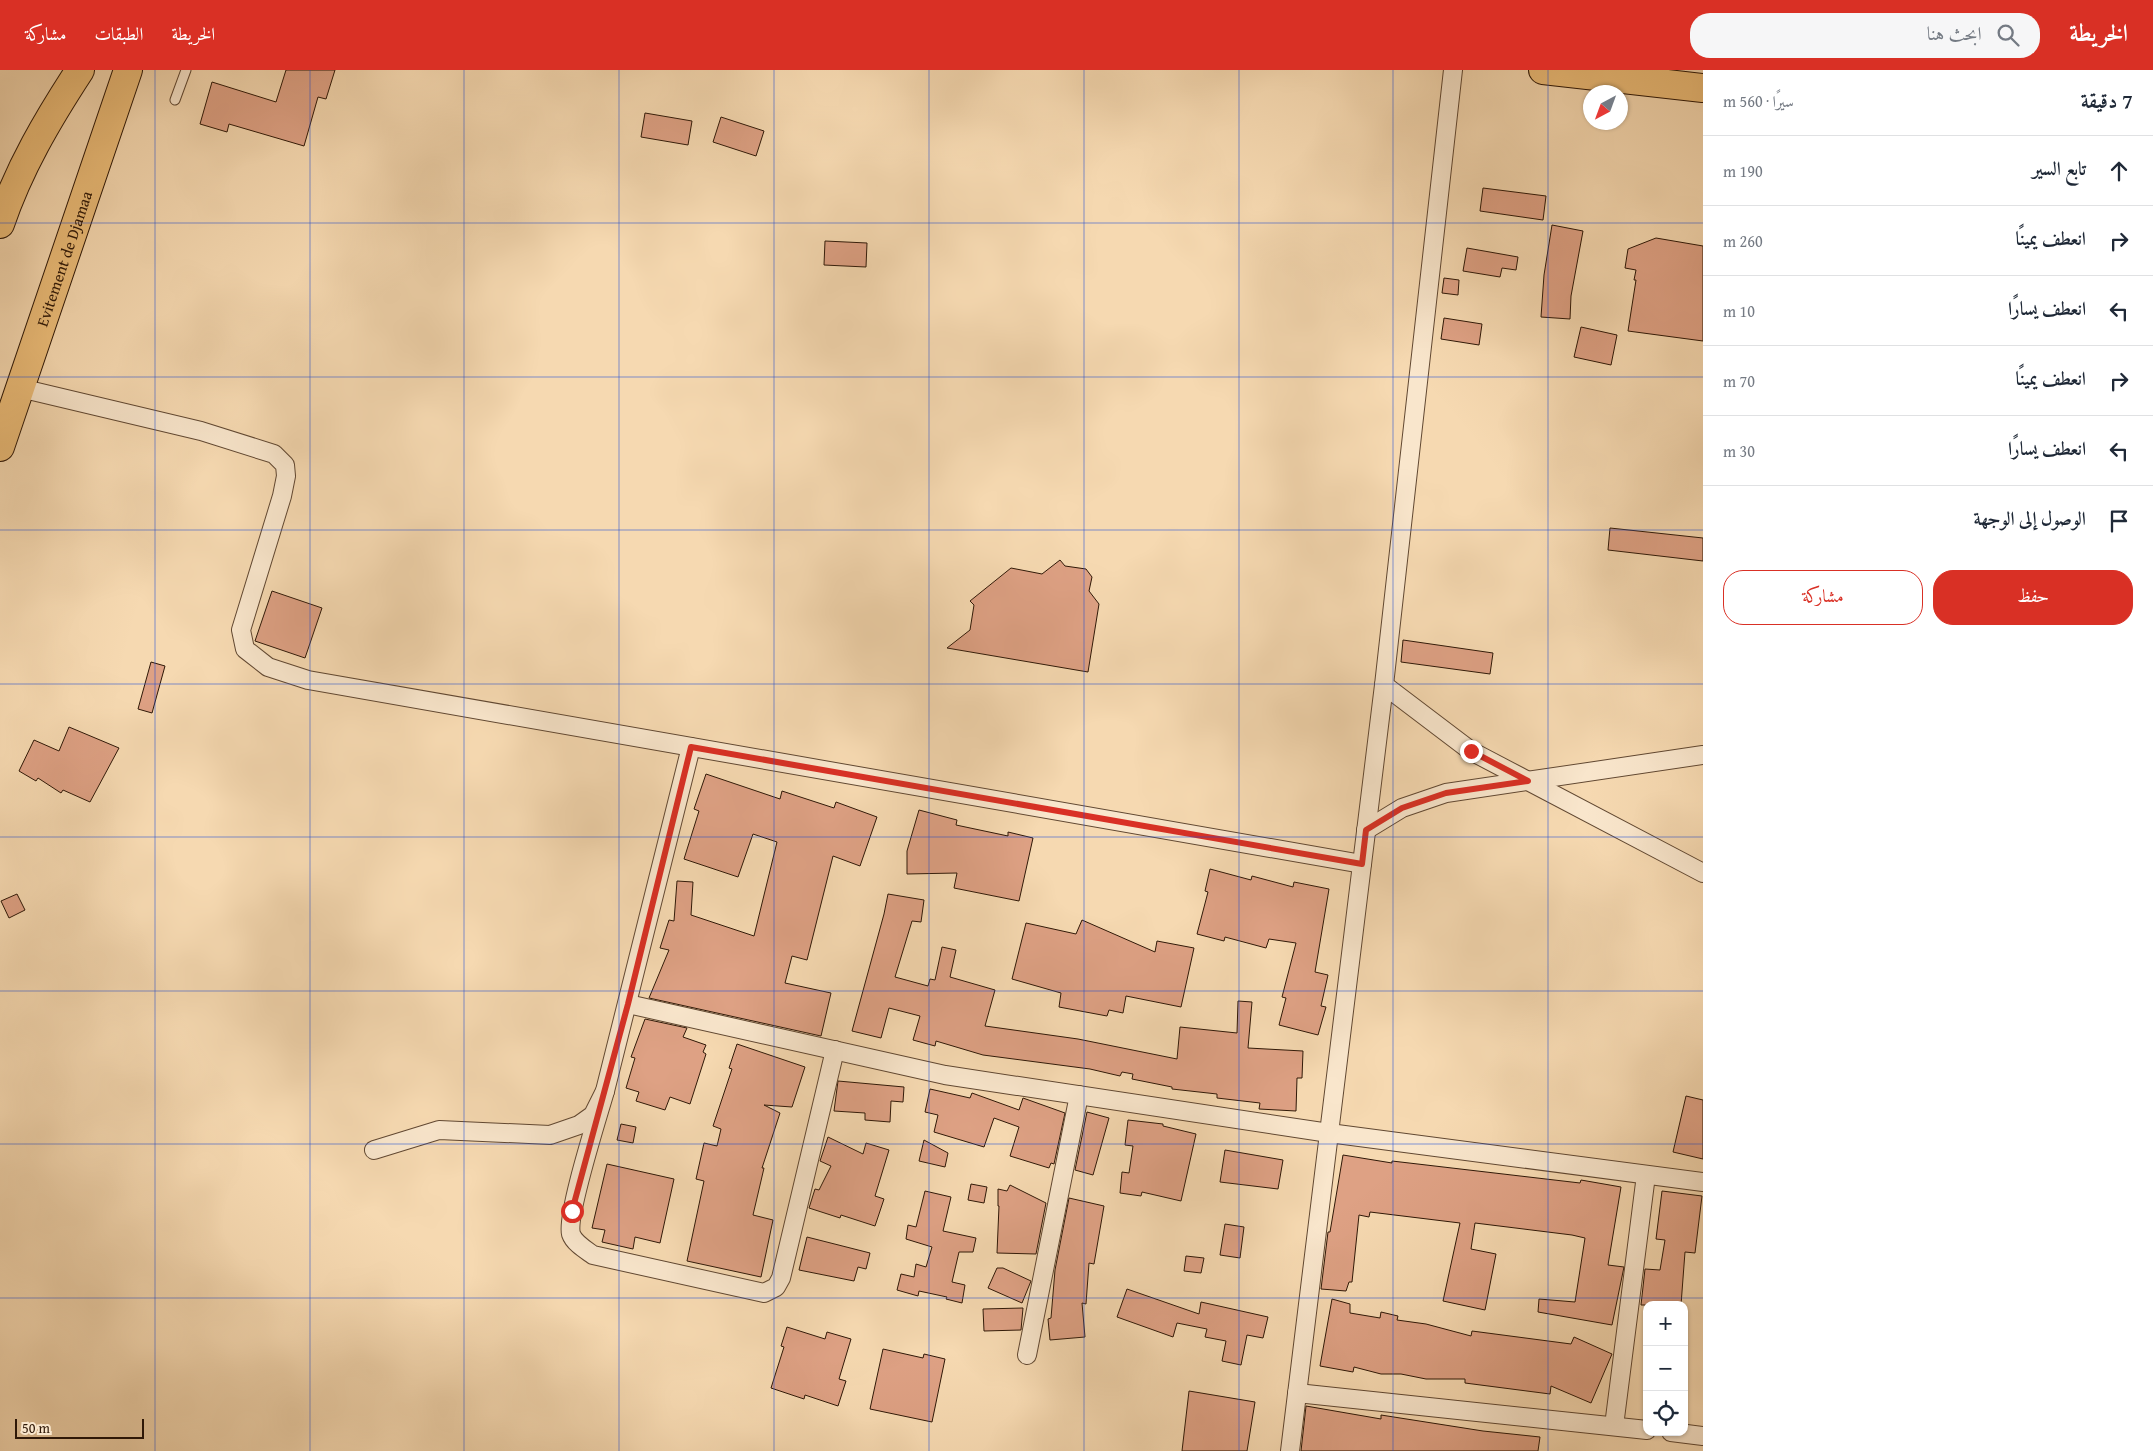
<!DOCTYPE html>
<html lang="ar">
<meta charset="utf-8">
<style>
body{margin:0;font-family:"Gentium Book Plus",Amiri,serif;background:#f6f6f7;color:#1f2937;direction:rtl}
.controls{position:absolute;right:15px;bottom:15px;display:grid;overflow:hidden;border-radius:10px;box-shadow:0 1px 4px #0004}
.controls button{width:45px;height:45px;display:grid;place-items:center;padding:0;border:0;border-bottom:1px solid #e0e1e3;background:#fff;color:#1f2937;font:25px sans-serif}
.compass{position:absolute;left:1583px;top:15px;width:45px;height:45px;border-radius:50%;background:#fff;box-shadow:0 1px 4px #0004;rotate:221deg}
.scale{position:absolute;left:15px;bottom:12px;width:129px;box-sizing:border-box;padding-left:5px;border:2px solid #2f1807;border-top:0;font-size:14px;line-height:18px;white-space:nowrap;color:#2f1807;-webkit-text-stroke:4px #f9e6cc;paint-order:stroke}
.stop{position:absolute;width:15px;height:15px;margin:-11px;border:4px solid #d93025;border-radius:50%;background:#fff}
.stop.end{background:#d93025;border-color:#fff;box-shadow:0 1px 5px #0008}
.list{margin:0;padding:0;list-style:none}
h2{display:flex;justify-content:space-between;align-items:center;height:65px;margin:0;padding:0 20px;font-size:21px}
h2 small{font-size:16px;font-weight:400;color:#747a83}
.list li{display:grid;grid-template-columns:32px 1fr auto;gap:15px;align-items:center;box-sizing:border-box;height:70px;padding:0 20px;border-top:1px solid #e0e1e3}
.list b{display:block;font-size:19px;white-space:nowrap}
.list em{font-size:16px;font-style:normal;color:#747a83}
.actions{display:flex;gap:10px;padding:15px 20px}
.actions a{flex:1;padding:11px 0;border:1px solid #d93025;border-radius:20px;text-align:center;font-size:18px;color:#d93025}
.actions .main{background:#d93025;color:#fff}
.icon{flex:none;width:28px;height:28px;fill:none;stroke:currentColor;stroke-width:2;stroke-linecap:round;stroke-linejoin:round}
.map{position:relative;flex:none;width:1703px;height:1381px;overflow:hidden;direction:ltr}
header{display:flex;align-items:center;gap:30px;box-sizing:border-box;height:70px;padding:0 25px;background:#d93025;color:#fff}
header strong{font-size:24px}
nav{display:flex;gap:28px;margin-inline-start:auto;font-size:18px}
.search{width:350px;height:45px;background:#f6f6f7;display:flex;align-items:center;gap:12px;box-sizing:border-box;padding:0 18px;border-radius:20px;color:#747a83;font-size:19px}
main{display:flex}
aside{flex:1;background:#fff}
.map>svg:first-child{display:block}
.building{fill:#dea184;stroke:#2f1807}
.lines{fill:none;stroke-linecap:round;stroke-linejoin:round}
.lane-casing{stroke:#614832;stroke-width:11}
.street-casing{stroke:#614832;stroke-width:20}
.primary-casing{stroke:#2f1807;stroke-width:30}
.lane{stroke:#f9e6cc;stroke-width:9}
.street{stroke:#f9e6cc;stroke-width:18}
.primary{stroke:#ebbc78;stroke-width:28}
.route{stroke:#d93025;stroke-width:6}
.grid{fill:none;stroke:#1d4ed8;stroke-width:1;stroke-opacity:0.55}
.labels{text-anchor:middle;stroke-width:5;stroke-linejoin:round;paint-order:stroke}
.street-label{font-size:16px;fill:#2f1807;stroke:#f9e6cc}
</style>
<header>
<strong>الخريطة</strong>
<div class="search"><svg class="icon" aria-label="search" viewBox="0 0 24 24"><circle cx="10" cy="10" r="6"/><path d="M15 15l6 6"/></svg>ابحث هنا</div>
<nav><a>الخريطة</a><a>الطبقات</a><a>مشاركة</a></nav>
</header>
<main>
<aside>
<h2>7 دقيقة<small>سيرًا · 560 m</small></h2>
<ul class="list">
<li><svg class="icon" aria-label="ahead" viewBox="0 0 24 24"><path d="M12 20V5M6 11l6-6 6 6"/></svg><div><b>تابع السير</b></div><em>190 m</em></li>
<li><svg class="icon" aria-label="right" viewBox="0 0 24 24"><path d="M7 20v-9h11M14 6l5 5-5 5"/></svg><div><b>انعطف يمينًا</b></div><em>260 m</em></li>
<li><svg class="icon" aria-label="left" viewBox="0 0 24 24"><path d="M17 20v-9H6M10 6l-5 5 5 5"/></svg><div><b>انعطف يسارًا</b></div><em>10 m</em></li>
<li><svg class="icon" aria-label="right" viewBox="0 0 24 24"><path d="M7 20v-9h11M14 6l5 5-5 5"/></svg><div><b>انعطف يمينًا</b></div><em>70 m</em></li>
<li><svg class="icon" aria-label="left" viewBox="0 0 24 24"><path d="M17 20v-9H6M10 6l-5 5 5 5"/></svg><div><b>انعطف يسارًا</b></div><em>30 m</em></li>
<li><svg class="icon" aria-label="arrive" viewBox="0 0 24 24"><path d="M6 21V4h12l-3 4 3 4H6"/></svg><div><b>الوصول إلى الوجهة</b></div></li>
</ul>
<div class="actions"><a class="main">حفظ</a><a>مشاركة</a></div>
</aside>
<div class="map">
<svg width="1703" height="1381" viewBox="0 0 1703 1381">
<rect width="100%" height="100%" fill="#f6d9b1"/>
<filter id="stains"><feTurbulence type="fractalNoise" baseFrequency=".004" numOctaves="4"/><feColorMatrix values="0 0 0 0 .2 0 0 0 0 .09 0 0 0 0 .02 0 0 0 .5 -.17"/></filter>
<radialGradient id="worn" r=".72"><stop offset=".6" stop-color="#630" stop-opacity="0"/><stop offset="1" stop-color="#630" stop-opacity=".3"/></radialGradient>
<!-- building -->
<g class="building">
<polygon points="286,0 335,0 326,29 318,27 304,76 229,54 227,62 200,54 212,12 276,32"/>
<polygon points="645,43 692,51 688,75 641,67"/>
<polygon points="721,47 764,61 756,86 713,72"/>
<polygon points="1483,118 1546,126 1543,150 1480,141"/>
<polygon points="1552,155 1583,161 1571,226 1570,249 1541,247 1544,205"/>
<polygon points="1656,168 1703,176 1703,271 1628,261 1636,210 1634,210 1636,200 1625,198 1628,179"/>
<polygon points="825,171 867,173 866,197 824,195"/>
<polygon points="1467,178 1518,187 1516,200 1502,198 1500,207 1463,201"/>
<polygon points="1444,208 1459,210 1458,225 1442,223"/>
<polygon points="1444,248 1482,254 1479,275 1441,269"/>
<polygon points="1581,257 1617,265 1611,295 1574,287"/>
<polygon points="1610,458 1703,468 1703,491 1608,480"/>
<polygon points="1060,490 1065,496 1086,499 1092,507 1089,521 1099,534 1088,602 947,578 970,560 974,535 970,531 1011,498 1042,504"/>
<polygon points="272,521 322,538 305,588 255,571"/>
<polygon points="1403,570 1493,583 1490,604 1401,592"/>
<polygon points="151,592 165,596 152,643 138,639"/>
<polygon points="69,657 119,678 90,732 63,720 61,723 38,708 36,711 19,701 34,670 59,681"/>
<polygon points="706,704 780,729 782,721 834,738 836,732 877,747 860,796 833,786 807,890 792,886 785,913 831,923 821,966 649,928 669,880 660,878 669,850 674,851 677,811 693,812 691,845 754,866 777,772 753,764 738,807 684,789 699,741 694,739"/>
<polygon points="919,740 957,750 956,755 1008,766 1008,762 1033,768 1019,831 954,818 957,803 907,804 907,781"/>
<polygon points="1210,799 1251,810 1252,806 1293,817 1294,812 1329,819 1315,902 1328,905 1321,936 1326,937 1318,965 1279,955 1286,928 1282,927 1296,873 1269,869 1266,878 1225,867 1224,871 1197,864 1208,822 1205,821"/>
<polygon points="17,824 25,840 9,848 1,831"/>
<polygon points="888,824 924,830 921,852 912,851 895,907 928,916 930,909 935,910 942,877 956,880 950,907 995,920 985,956 1078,969 1177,989 1180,957 1237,963 1238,931 1252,932 1248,978 1303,981 1302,1008 1297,1008 1296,1041 1259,1039 1260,1033 1217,1028 1217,1024 1172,1019 1172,1017 1132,1009 1133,1004 1122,1002 1120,1006 1090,999 983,985 936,971 935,976 913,970 920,946 889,938 881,968 852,961 884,844"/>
<polygon points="1082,850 1155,882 1157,871 1194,878 1181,937 1126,926 1123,943 1109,940 1107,946 1059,937 1061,923 1012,909 1026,853 1076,864"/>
<polygon points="645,949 687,958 683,967 706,975 703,982 706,984 690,1034 670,1027 665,1040 636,1031 639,1022 626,1018 635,988 631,987"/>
<polygon points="737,974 805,997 792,1037 764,1035 780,1043 762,1098 764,1098 753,1145 773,1150 761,1207 687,1191 704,1111 696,1109 704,1073 717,1076 721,1059 713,1056 732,999 729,998"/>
<polygon points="838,1011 904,1017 903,1032 891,1031 890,1052 865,1050 865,1043 834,1041"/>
<polygon points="930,1019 970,1028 972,1023 1019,1040 1023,1028 1065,1043 1054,1094 1051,1093 1049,1098 1010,1086 1019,1057 994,1048 984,1077 934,1062 938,1045 925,1042"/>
<polygon points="1686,1026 1703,1030 1703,1089 1673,1082"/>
<polygon points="1087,1042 1109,1048 1093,1105 1075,1100"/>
<polygon points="1128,1050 1163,1054 1163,1056 1196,1064 1181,1131 1142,1122 1141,1126 1120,1123 1122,1102 1129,1103 1133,1076 1125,1075"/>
<polygon points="621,1054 636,1057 633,1073 617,1070"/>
<polygon points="828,1067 863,1084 866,1073 889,1080 875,1126 884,1129 875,1156 841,1145 840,1148 809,1138 815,1119 819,1120 831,1096 820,1091"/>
<polygon points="924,1070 948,1083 945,1097 919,1091"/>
<polygon points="1225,1080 1283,1090 1278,1119 1220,1112"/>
<polygon points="1343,1085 1392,1093 1392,1091 1580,1113 1581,1110 1621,1117 1608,1195 1624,1197 1612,1255 1538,1242 1539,1229 1575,1232 1585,1168 1572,1165 1475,1153 1471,1179 1496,1184 1485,1240 1443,1231 1460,1153 1370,1142 1369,1147 1359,1145 1352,1212 1349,1212 1346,1221 1321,1219 1328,1162 1330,1162"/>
<polygon points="607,1094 674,1109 660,1173 635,1167 633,1179 602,1172 605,1160 592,1158"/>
<polygon points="971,1114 987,1117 984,1133 968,1130"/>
<polygon points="1010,1115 1046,1133 1036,1184 997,1183 999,1136 998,1136 998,1119 1007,1121"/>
<polygon points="925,1121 951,1127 943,1161 976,1168 973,1182 959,1182 952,1212 965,1215 962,1233 946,1229 947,1227 919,1221 918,1226 897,1220 901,1204 914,1207 916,1194 926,1197 932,1177 906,1169 908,1155 916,1157"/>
<polygon points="1662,1121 1702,1126 1695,1183 1685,1182 1681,1235 1641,1235 1645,1199 1660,1200 1665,1170 1656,1169"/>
<polygon points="1069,1128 1104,1136 1094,1194 1089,1193 1086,1234 1082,1233 1085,1267 1050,1270 1048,1249 1051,1248 1055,1200"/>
<polygon points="1225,1154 1244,1157 1240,1188 1220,1185"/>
<polygon points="807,1167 870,1183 866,1199 858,1197 854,1211 799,1200"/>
<polygon points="1186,1186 1204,1188 1201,1203 1184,1201"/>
<polygon points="997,1198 1003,1198 1031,1211 1022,1233 988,1218"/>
<polygon points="1127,1219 1199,1244 1201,1232 1268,1247 1263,1268 1247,1265 1241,1295 1222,1291 1226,1271 1205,1267 1207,1259 1177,1253 1173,1267 1117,1247"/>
<polygon points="1332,1229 1350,1234 1350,1243 1380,1248 1381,1242 1398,1246 1397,1250 1426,1254 1471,1266 1472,1261 1571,1274 1574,1267 1612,1284 1591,1333 1551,1316 1550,1324 1465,1313 1465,1309 1426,1309 1401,1304 1381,1304 1354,1297 1353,1302 1320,1296"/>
<polygon points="1023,1238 1021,1260 984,1261 983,1239"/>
<polygon points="787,1257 825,1269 827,1262 851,1269 839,1309 846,1311 838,1336 805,1325 804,1329 771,1318 784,1277 781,1276"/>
<polygon points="883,1279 923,1288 924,1284 945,1289 932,1352 870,1339"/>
<polygon points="1189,1321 1255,1332 1247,1381 1182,1381"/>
<polygon points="1306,1336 1381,1349 1381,1345 1483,1361 1540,1367 1538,1381 1301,1381"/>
</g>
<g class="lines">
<defs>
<polyline id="lane" points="175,30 186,0"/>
<g id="street">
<polyline points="20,318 201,361 274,384 285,395 286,406 282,426 241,560 245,579 268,597 308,610 1362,794"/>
<polyline points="1384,615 1471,681 1703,803"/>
<polyline points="1366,760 1402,738 1446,723 1703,685"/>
<polyline points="628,934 945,1005 1329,1063 1703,1112"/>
<path d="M605,1021C598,1046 566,1145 571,1164C574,1173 586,1180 593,1185L764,1223L776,1217L781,1208L835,980"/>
<polyline points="374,1080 439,1060 550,1065 579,1055 593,1045 605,1021 691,677"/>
<polyline points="1027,1285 1079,1025"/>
<polyline points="1297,1323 1647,1360"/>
<polyline points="1614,1356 1646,1105"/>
<polyline points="1671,1362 1703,1366"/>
<polyline points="1290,1381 1384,615 1453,0"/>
</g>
<g id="primary">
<polyline points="1543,0 1703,18"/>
<path d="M0,154C19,98 48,49 80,0"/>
<path id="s1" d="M0,377L128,0"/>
</g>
</defs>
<!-- lane casing -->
<use href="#lane" class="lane-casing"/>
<!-- street casing -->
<use href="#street" class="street-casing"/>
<!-- primary casing -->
<use href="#primary" class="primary-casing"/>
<!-- lane -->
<use href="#lane" class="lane"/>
<!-- street -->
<use href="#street" class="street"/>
<!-- primary -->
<use href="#primary" class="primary"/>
</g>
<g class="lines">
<!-- route -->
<polyline class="route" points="572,1141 628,934 691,677 1362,794 1366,760 1402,738 1446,723 1528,711 1471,681"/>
</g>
<!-- grid -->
<path class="grid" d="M155,0V1381M310,0V1381M464,0V1381M619,0V1381M774,0V1381M929,0V1381M1084,0V1381M1239,0V1381M1393,0V1381M1548,0V1381M0,153H1703M0,307H1703M0,460H1703M0,614H1703M0,767H1703M0,921H1703M0,1074H1703M0,1228H1703"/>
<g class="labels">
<!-- street labels -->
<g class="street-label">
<text dy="6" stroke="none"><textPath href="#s1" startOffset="199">Evitement de Djamaa</textPath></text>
</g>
</g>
<rect width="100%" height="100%" filter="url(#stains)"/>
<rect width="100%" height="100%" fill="url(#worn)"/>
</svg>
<div class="controls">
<button>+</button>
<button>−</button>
<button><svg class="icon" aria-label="locate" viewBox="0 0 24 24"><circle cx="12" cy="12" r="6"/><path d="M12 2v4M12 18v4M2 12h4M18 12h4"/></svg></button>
</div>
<svg class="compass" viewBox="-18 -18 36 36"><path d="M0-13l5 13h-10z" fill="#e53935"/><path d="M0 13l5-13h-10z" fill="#747a83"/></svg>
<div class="scale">50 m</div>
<div class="stop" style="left:572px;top:1141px"></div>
<div class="stop end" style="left:1471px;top:681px"></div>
</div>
</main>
